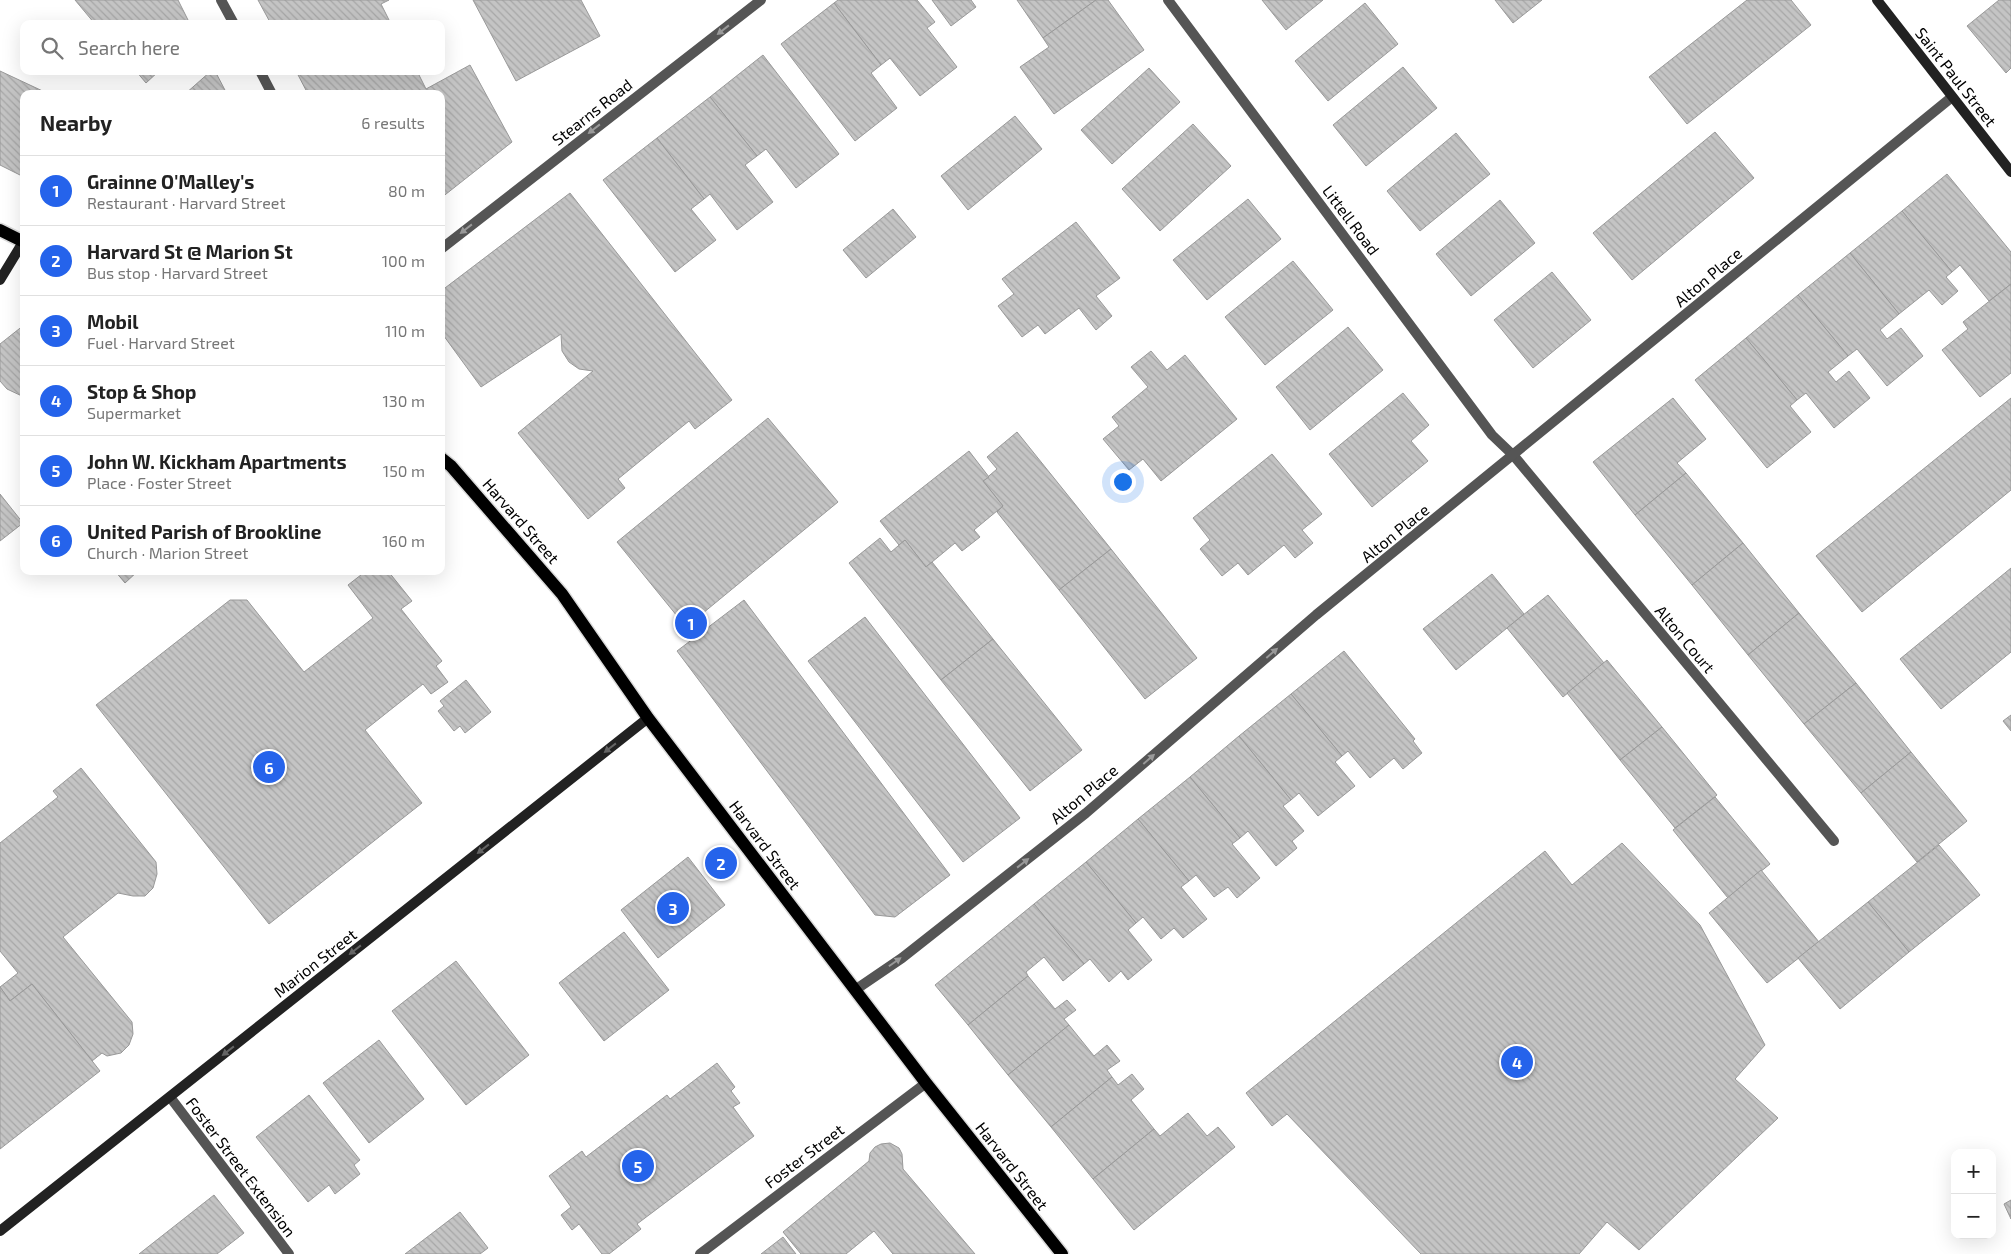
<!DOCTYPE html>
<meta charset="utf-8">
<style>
body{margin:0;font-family:"Exo 2",sans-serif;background:#f6f6f6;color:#222}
.controls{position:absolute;right:15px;bottom:15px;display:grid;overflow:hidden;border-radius:10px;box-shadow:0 5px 20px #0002}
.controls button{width:45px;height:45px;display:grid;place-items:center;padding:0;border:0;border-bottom:1px solid #e0e0e0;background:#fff;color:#222;font:25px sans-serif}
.you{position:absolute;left:1122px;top:481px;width:18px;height:18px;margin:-12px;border:4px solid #fff;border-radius:50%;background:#1a73e8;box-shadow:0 0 0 8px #1a73e833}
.badge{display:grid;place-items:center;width:32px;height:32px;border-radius:50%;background:#2563eb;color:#fff;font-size:16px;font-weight:700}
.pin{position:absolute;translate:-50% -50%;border:2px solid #fff;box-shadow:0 1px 5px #0006}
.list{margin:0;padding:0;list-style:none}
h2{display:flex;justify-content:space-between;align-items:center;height:65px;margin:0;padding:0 20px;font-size:21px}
h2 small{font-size:16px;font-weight:400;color:#767676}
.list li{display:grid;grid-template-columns:32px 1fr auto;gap:15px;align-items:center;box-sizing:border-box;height:70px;padding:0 20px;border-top:1px solid #e0e0e0}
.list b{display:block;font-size:19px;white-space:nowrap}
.list p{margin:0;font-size:16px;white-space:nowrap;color:#767676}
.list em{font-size:16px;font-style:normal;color:#767676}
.icon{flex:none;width:28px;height:28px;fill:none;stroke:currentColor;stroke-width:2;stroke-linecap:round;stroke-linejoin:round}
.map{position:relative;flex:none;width:2011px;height:1254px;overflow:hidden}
.search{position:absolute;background:#fff;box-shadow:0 5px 20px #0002;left:20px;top:20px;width:425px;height:55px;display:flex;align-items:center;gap:12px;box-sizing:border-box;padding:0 18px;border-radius:10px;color:#767676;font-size:19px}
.panel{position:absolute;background:#fff;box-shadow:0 5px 20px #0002;left:20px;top:90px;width:425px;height:485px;border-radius:10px}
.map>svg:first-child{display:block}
.building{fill:url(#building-back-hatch);stroke:#999}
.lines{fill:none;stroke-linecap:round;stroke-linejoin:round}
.primary-casing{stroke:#dbdbdb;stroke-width:15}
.lane{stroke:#555;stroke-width:10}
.street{stroke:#555;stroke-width:10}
.secondary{stroke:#222;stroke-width:10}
.primary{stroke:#000;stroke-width:12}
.oneway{fill:#999}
.oneway2{fill:#646464}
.labels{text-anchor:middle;stroke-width:4;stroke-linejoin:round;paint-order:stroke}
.street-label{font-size:16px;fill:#000;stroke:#fff}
</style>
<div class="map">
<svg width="2011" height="1254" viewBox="0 0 2011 1254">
<defs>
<pattern id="building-back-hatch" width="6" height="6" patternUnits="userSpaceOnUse" patternTransform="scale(1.25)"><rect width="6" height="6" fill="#c4c4c4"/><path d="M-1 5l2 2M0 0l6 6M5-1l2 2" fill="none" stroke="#a7a7a7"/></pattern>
</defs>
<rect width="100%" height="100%" fill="#fff"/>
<!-- building -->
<g class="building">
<polygon points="75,0 178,0 190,24 95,24"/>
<polygon points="258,0 389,0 381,4 391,24 271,24"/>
<polygon points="473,0 581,0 600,36 516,81"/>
<polygon points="838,0 917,0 935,22 927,28 957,67 920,96 890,58 881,65 834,3"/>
<polygon points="932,0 971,0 976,7 951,26"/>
<polygon points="1017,0 1096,0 1043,38"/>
<polygon points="1096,0 1108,0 1144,50 1054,114 1020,67 1049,47 1043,38"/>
<polygon points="1262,0 1323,0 1286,30"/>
<polygon points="1495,0 1542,0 1513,23"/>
<polygon points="1747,0 1791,0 1811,25 1687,124 1649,77"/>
<polygon points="1999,0 2011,0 2011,68 2006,73 1967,26"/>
<polygon points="834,3 881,65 871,73 897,108 855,141 781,44"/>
<polygon points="1365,3 1398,44 1328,101 1295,61"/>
<polygon points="763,55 839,154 796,188 766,149 757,156 710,97"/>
<polygon points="470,65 512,142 441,198 441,94 308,94 296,71 417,71 426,89"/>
<polygon points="1403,67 1437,108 1366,166 1333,125"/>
<polygon points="1149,68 1180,102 1112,164 1081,130"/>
<polygon points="0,71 49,94 24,94 24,177 0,165"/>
<polygon points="136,71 159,71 146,83"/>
<polygon points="211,71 215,71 227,94 185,94"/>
<polygon points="710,97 757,156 745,165 773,202 737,230 710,194 704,199 657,138"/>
<polygon points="1015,116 1042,149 968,210 941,176"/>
<polygon points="1193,124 1231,166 1160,231 1122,189"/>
<polygon points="1715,132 1754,178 1632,280 1593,233"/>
<polygon points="1456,133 1490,174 1420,231 1387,191"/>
<polygon points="657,138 704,199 691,209 716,240 675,272 603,180"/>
<polygon points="1947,174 2011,252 2011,284 1989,301 1960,265 1952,272 1902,211"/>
<polygon points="570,193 732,400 695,429 689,421 618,479 625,488 588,519 518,433 593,371 579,369 569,362 562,351 561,334 481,387 441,332 441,291"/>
<polygon points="1248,199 1281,239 1207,300 1173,260"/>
<polygon points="1500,200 1535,243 1471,296 1436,254"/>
<polygon points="893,209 916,237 866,278 843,250"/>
<polygon points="1902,211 1952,272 1946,277 1958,291 1942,305 1929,290 1899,314 1850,253"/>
<polygon points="1076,222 1120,278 1096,296 1112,316 1096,330 1079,308 1045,334 1038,325 1022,337 998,306 1014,294 1002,279"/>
<polygon points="1850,253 1899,314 1880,330 1887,339 1901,328 1923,356 1887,386 1857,349 1848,356 1798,295"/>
<polygon points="1293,261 1333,310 1265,365 1225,317"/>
<polygon points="1552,272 1591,320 1533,368 1494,320"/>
<polygon points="2011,284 2011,373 1980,397 1942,350 1968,329 1963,322"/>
<polygon points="1798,295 1848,356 1828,372 1836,382 1849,371 1870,398 1834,428 1806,393 1797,400 1746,338"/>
<polygon points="24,325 24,397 7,389 0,381 0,344"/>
<polygon points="1348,327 1383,370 1310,430 1276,387"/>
<polygon points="1746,338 1797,400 1790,406 1811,432 1767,468 1695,380"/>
<polygon points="1151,351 1167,370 1185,355 1237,419 1161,481 1143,459 1129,470 1103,439 1119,426 1112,417 1148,387 1131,367"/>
<polygon points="1403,393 1429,425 1411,441 1428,461 1372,507 1329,454"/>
<polygon points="1673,398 1706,439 1677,463 1686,473 1635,515 1593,462"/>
<polygon points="2011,398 2011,490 1862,612 1816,556"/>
<polygon points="768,418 838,502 686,627 617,542"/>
<polygon points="1017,432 1111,549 1059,590 997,512 1003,506 983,481 997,469 987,457"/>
<polygon points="969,451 989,477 983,481 1003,506 974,530 980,537 962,551 955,543 926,567 905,540 899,545 880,521"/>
<polygon points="1272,454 1322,514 1302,530 1313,543 1295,558 1284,545 1248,575 1238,563 1222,576 1200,549 1210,540 1193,518"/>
<polygon points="1686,473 1743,543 1692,585 1635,515"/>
<polygon points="0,494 23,523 0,541"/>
<polygon points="880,538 891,552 905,540 926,567 932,562 993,639 941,680 849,563"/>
<polygon points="1743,543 1799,613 1748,655 1692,585"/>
<polygon points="1111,549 1197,658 1145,699 1059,590"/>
<polygon points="2011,568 2011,652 1941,709 1900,659"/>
<polygon points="115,571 138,571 125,583"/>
<polygon points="366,571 388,571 412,601 401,609 442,661 436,666 448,682 431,694 423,684 365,730 422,803 269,924 96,705 230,600 247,600 304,672 373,618 348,585"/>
<polygon points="1492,574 1524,614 1456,670 1423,629"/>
<polygon points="1548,595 1604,663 1563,697 1507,628"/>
<polygon points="744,600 950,875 895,917 875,915 677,651"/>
<polygon points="1799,613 1856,683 1804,724 1748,655"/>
<polygon points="865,617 1020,818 963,862 808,661"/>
<polygon points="993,639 1082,750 1030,791 941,680"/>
<polygon points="1344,651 1415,739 1413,741 1422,753 1403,769 1394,758 1370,778 1348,751 1342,756 1291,694"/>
<polygon points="1607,660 1662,727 1620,760 1567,693"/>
<polygon points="466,680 491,712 465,733 460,726 454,731 438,711 444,706 440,701"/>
<polygon points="1856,683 1911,752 1861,793 1804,724"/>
<polygon points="1291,694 1342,756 1335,762 1355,786 1318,816 1299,793 1291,800 1239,736"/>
<polygon points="2011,715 2011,731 2003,721"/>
<polygon points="1662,727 1717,795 1675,828 1620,760"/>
<polygon points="1239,736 1291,800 1283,806 1304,831 1292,841 1297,848 1276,866 1248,831 1240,838 1190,777"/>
<polygon points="1911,752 1967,821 1917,862 1861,793"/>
<polygon points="81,768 156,862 157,874 153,888 145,896 133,896 118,893 63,937 132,1022 133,1034 129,1045 121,1053 107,1056 102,1053 92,1061 32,984 10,1001 0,987 18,973 0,951 0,843 58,797 53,791"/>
<polygon points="1190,777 1240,838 1232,844 1260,878 1237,898 1228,887 1214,897 1196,875 1189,881 1138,819"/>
<polygon points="1715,797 1770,864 1728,898 1673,830"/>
<polygon points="1138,819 1189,881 1181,887 1207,919 1183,938 1174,928 1161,939 1143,917 1136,923 1086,862"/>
<polygon points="1622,843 1700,925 1765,1045 1735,1079 1778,1118 1639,1250 1607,1222 1579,1254 1421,1254 1287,1114 1272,1126 1246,1093 1545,851 1572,885"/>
<polygon points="1939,845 1980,895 1909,952 1868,902"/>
<polygon points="688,857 725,905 658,958 621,910"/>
<polygon points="1086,862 1136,923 1128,930 1152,960 1128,980 1121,971 1109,982 1090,959 1084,964 1034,904"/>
<polygon points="1761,870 1819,942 1767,983 1709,913"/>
<polygon points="1868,902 1909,952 1840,1009 1798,958"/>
<polygon points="1034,904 1084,964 1063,981 1044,957 1026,972 1028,976 968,1025 935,985"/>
<polygon points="624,932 669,990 604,1041 559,983"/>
<polygon points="456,961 529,1055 466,1105 392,1011"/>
<polygon points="1028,976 1055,1009 1067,1000 1076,1010 1064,1019 1069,1025 1008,1075 968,1025"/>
<polygon points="32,984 100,1071 0,1149 0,987 10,1001"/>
<polygon points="1069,1025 1094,1056 1107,1045 1120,1061 1107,1070 1112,1077 1051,1127 1008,1075"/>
<polygon points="379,1040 424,1099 369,1143 323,1083"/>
<polygon points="717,1063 735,1087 731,1091 740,1103 733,1107 754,1136 637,1224 641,1229 609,1254 602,1254 579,1224 572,1230 561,1215 571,1207 549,1176 582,1151 586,1157 667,1095 670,1099"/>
<polygon points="1132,1074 1144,1089 1131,1100 1154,1129 1093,1179 1051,1127 1112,1077 1118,1085"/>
<polygon points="309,1095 360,1160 354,1165 360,1174 335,1194 329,1185 308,1202 256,1137"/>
<polygon points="1188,1113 1207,1136 1218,1127 1235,1147 1134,1230 1093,1179 1154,1129 1160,1136"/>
<polygon points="890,1143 899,1148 902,1154 903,1169 975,1254 893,1254 874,1231 846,1254 801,1254 783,1232 869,1161 870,1153 875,1147 881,1144"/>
<polygon points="214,1195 244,1233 217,1254 139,1254"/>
<polygon points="2011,1200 2011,1219 2004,1204"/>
<polygon points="460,1212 488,1248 480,1254 405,1254"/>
<polygon points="783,1237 796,1254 761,1254"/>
</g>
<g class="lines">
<defs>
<g id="primary">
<polyline points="0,230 24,242"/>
<polyline points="441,458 451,466 562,594 648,718 926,1083 1062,1254"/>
</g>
</defs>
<!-- primary casing -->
<use href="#primary" class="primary-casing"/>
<!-- lane -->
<polyline class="lane" points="170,1097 289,1254"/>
<!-- street -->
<g class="street">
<polyline points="221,0 234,24"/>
<polyline points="1168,0 1492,435 1514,456 1834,841"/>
<polyline points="260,71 272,94"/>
<polyline points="441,249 761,0"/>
<polyline points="855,990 902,958 1086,813 1316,615 1952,97"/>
<polyline points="700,1254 926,1083"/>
</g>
<!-- secondary -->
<g class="secondary">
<polyline points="1877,0 2011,172"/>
<polyline points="0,280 23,242"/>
<polyline points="0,1231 648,718"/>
</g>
<!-- primary -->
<use href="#primary" class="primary"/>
</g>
<!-- one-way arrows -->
<defs><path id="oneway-solid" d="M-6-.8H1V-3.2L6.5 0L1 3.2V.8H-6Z" transform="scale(1.25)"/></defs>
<g class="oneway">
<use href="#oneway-solid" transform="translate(723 30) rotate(142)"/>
<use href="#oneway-solid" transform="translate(594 129) rotate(142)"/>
<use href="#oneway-solid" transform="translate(466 229) rotate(142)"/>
<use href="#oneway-solid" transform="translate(1272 653) rotate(-41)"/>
<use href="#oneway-solid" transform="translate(1149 759) rotate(-41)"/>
<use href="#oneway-solid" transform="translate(1023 863) rotate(-38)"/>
<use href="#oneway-solid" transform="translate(895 962) rotate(-35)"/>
</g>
<g class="oneway2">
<use href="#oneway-solid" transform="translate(610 748) rotate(142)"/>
<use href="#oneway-solid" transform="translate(483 849) rotate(142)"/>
<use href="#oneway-solid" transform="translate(355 950) rotate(142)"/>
<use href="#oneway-solid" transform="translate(228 1051) rotate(142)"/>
</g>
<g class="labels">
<!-- street labels -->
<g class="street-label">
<text transform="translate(1956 77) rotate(52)" y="6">Saint Paul Street</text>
<text transform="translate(592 112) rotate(-38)" y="6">Stearns Road</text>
<text transform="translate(1351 220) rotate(53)" y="6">Littell Road</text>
<text transform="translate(1708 277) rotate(-40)" y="6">Alton Place</text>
<text transform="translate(521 521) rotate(49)" y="6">Harvard Street</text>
<text transform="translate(1395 533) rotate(-39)" y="6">Alton Place</text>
<text transform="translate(1685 639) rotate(50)" y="6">Alton Court</text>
<text transform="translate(1084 794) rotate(-40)" y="6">Alton Place</text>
<text transform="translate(765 845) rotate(53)" y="6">Harvard Street</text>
<text transform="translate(315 963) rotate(-38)" y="6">Marion Street</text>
<text transform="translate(804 1156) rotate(-37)" y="6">Foster Street</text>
<text transform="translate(1012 1166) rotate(52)" y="6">Harvard Street</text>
<text transform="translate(241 1167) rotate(53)" y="6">Foster Street Extension</text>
</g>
</g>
</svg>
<div class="controls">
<button>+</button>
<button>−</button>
</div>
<div class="you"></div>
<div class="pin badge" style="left:691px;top:623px">1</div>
<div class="pin badge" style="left:721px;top:863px">2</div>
<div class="pin badge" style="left:673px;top:908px">3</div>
<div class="pin badge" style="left:1517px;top:1062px">4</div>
<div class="pin badge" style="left:638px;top:1166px">5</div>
<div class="pin badge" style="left:269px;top:767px">6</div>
<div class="search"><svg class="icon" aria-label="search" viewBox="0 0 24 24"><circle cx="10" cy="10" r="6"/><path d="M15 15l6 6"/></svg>Search here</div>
<section class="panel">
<h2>Nearby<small>6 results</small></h2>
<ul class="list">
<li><span class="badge">1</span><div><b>Grainne O'Malley's</b><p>Restaurant · Harvard Street</p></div><em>80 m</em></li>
<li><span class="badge">2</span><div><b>Harvard St @ Marion St</b><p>Bus stop · Harvard Street</p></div><em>100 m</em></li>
<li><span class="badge">3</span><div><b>Mobil</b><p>Fuel · Harvard Street</p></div><em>110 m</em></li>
<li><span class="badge">4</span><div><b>Stop &amp; Shop</b><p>Supermarket</p></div><em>130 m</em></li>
<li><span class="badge">5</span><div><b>John W. Kickham Apartments</b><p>Place · Foster Street</p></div><em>150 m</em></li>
<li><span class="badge">6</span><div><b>United Parish of Brookline</b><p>Church · Marion Street</p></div><em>160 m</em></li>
</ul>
</section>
</div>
